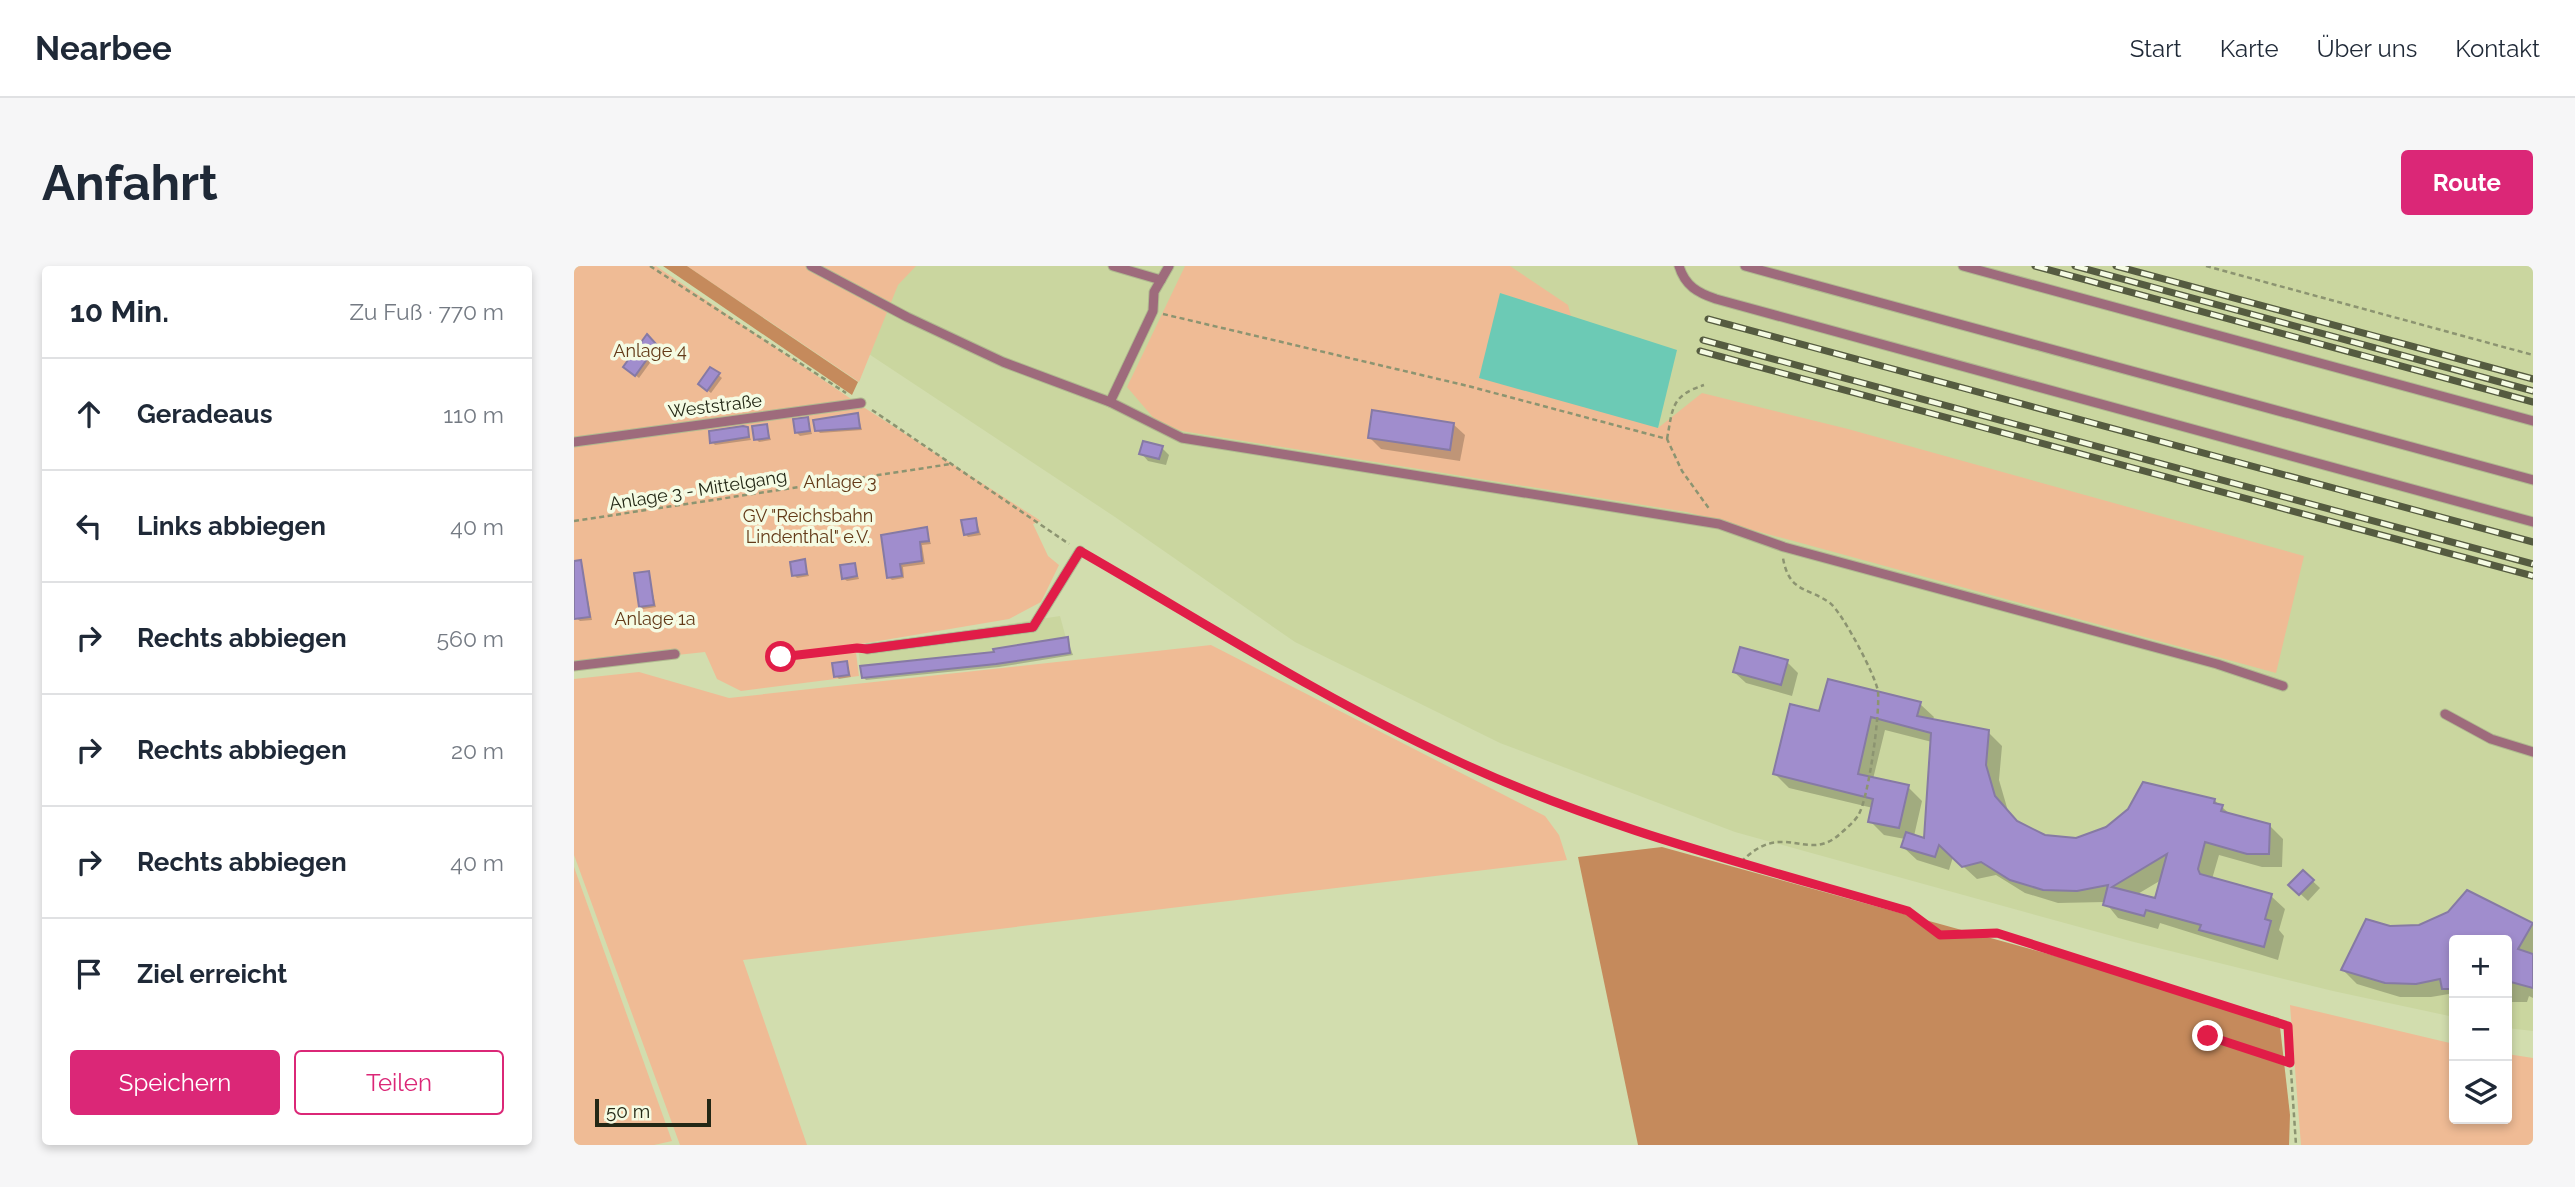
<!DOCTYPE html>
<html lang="de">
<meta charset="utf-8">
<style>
body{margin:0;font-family:Raleway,sans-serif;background:#f6f6f7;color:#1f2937}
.controls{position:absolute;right:21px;bottom:21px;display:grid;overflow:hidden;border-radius:7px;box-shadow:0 4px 10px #0003}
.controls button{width:63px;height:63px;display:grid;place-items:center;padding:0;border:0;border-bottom:2px solid #e0e1e3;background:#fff;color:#1f2937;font:35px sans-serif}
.scale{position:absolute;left:21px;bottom:18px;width:116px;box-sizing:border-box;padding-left:7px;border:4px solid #232715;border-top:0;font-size:19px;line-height:24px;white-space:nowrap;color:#232715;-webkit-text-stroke:5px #f5fbe3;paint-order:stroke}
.stop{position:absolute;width:21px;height:21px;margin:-16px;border:5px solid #e11d48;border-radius:50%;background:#fff}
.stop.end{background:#e11d48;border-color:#fff;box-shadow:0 2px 7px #0008}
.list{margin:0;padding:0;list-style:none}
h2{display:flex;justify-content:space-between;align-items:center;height:91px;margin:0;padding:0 28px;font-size:30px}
h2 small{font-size:23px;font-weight:400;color:#747a83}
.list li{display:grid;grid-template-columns:46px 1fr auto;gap:21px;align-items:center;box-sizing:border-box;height:112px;padding:0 28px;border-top:2px solid #e0e1e3}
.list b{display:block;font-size:26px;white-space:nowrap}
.list em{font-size:23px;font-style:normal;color:#747a83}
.actions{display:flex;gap:14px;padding:21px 28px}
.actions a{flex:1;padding:16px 0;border:2px solid #db2777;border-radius:7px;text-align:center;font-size:24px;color:#db2777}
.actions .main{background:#db2777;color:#fff}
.icon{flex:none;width:38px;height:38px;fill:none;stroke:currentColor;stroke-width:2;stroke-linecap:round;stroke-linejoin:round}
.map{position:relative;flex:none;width:1959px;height:879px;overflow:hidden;border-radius:7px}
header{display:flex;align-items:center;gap:42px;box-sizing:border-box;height:98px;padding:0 35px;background:#fff;border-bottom:2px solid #e0e1e3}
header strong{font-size:33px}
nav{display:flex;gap:38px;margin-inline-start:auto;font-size:24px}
.intro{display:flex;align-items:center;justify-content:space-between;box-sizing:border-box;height:168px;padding:0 42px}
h1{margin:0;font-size:49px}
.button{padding:18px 32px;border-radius:7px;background:#db2777;color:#fff;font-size:24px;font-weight:700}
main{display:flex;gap:42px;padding:0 42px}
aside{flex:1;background:#fff;border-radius:7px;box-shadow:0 4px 10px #0003}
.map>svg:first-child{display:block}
.built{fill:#cad69f}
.green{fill:#efbb95}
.forest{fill:#c58a5c}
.water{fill:#6ccab5}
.shadow{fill:#0003;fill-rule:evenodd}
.building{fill:#a08dcd;stroke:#867aa4;stroke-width:2;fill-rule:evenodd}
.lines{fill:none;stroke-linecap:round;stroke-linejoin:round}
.service-casing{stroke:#afb98f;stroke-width:11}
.path{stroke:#8c9471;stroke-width:2.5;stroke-dasharray:5 3.5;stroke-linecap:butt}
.service{stroke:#9e6b7c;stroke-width:9}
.rail-casing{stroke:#555b40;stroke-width:7}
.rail{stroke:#f5fbe3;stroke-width:4.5;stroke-dasharray:13;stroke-linecap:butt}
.route{stroke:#e11d48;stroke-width:9}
.labels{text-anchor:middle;stroke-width:7;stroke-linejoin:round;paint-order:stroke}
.park-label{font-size:18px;fill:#633a18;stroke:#f5fbe3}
.street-label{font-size:18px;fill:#232715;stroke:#f5fbe3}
</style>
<header>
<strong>Nearbee</strong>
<nav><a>Start</a><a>Karte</a><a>Über uns</a><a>Kontakt</a></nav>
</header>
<div class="intro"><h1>Anfahrt</h1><a class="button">Route</a></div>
<main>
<aside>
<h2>10 Min.<small>Zu Fuß · 770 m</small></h2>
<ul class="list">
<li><svg class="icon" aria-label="ahead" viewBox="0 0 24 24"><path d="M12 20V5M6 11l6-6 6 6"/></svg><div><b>Geradeaus</b></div><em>110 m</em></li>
<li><svg class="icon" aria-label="left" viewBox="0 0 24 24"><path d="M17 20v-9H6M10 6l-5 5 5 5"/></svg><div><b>Links abbiegen</b></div><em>40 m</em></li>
<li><svg class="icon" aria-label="right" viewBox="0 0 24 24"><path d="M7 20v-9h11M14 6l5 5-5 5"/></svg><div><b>Rechts abbiegen</b></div><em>560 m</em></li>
<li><svg class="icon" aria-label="right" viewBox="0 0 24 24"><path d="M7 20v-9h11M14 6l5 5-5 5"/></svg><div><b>Rechts abbiegen</b></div><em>20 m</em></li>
<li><svg class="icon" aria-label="right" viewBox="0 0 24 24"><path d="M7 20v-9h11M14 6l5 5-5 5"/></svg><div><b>Rechts abbiegen</b></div><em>40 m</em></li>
<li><svg class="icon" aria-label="arrive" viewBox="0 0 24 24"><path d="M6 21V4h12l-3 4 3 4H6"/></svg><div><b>Ziel erreicht</b></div></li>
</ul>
<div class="actions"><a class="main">Speichern</a><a>Teilen</a></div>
</aside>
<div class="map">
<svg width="1959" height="879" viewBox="0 0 1959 879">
<rect width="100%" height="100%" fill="#d2ddae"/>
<!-- built -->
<g class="built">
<polygon points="162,0 1959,0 1959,765 1933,762 1933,674 1880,674 1880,751 1759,725 1560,676 1161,566 926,477 721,376 541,251"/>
<polygon points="486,350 496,387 422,398 288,412 284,381"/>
</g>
<!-- green -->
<g class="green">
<polygon points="0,0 82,0 283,137 467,255 459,258 474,290 485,299 467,336 435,353 281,379 285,410 167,425 143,413 131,386 0,400"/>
<polygon points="113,0 342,0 324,19 285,116"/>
<polygon points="611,0 936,0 994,39 997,50 926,27 1084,162 1128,127 1274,163 1730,290 1702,407 1113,246 608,165 583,156 553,121"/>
<polygon points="637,379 971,550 985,569 993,594 169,694 233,879 106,879 0,589 0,413 65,406 155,432"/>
<polygon points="0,601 98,875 80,879 0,879"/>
<polygon points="1716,739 1880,778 1880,853 1933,853 1933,788 1959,792 1959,879 1727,879"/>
</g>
<!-- forest -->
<g class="forest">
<polygon points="89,0 113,0 284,116 278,129"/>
<polygon points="1088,581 1705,752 1716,849 1715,879 1064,879 1004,591"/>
</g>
<!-- water -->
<polygon class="water" points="926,27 1103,84 1084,162 905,112"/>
<!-- shadow -->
<g class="shadow">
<polygon points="73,70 86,83 65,112 55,104"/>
<polygon points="137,103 148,112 137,127 129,121"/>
<polygon points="284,149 288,164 246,167 243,164"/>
<polygon points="233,153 238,168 226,170 223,167"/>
<polygon points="879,158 891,169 886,195 807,183 796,172"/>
<polygon points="192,159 197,174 185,176 182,173"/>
<polygon points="173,163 177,174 141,179 138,176"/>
<polygon points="588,182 595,189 592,199 574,195 567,187"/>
<polygon points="402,254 407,269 394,271 391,268"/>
<polygon points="352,263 357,278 348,279 351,298 329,301 330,312 318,314 315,311"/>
<polygon points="230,295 235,310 223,312 220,309"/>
<polygon points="280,298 285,313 273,315 269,312"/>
<polygon points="74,307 82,341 69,343 66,340"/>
<polygon points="0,319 11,320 18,354 6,355 2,352"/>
<polygon points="493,373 499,389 425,401 292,414 289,411"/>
<polygon points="1213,396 1224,407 1218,430 1172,417 1160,406"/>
<polygon points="273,397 277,411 265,413 262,410"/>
<path d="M1346,438L1360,451L1358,455L1414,466L1428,480L1425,514L1434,545L1445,558L1471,571L1503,574L1640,534L1657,549L1695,559L1709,573L1708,601H1688L1645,589L1638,613L1697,630L1711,643L1705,664L1710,670L1704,694L1586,657L1584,663L1544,652L1531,636L1484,637L1451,627L1422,609L1403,613L1379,591L1375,604L1343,594L1329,581L1331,573L1310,569L1296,555L1299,542L1215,522L1201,508L1246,447ZM1311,464L1358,476L1352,574L1340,570L1348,535L1334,521L1299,513ZM1589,613L1583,634L1562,629Z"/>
<polygon points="1729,606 1746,622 1734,635 1717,619"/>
<polygon points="1893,626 1959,659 1959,732 1955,730 1953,736 1933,736 1933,674 1880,674 1880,732 1875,728 1857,731 1826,731 1783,718 1769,704 1815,662 1846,661 1876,648"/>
</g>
<!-- building -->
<g class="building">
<polygon points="73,68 83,79 61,110 49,101"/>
<polygon points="136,101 146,107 133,125 124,118"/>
<polygon points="798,144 880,157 876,184 794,172"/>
<polygon points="284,147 286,162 241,165 239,154"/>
<polygon points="234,151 236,165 221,167 219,153"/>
<polygon points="193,158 195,172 180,174 178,160"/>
<polygon points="169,160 174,161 175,171 136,177 135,165"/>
<polygon points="569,175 589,180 585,193 565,188"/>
<polygon points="402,252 404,266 390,269 387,254"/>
<polygon points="353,261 355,275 346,276 348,295 326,298 328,310 313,312 307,269"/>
<polygon points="231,293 233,308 218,310 216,296"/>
<polygon points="7,294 16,351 0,353 0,295"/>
<polygon points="281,297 283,310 268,313 266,299"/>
<polygon points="75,305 80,339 65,341 60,307"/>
<polygon points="494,371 496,387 422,398 288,412 286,400 420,386 419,383"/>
<polygon points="1166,381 1214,394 1207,419 1159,406"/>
<polygon points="273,395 275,409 260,411 258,397"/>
<path d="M1254,413L1347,436L1343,450L1415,464L1412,499L1421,530L1443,555L1471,569L1502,572L1532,561L1554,543L1569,516L1641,533L1640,537L1649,539L1647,545L1696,558L1695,588H1673L1631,576L1624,603L1626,608L1698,628L1691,653L1697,655L1690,681L1625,664L1627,659L1572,644L1570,650L1529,639L1534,619L1503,625L1469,624L1436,614L1407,596L1388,601L1365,579L1361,591L1327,581L1332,566L1350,572L1357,467L1297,451L1284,508L1335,519L1325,562L1294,556L1299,533L1199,508L1216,438L1245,445ZM1593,588L1581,632L1538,621Z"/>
<polygon points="1729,604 1740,614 1725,629 1714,619"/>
<polygon points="1893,624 1959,657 1944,683 1959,688 1959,722 1933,715 1933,674 1880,674 1880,723 1868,723 1866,713 1842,718 1811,717 1767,704 1792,653 1816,660 1845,659 1874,646"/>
</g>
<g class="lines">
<defs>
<g id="service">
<polyline points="237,0 333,51 429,96 536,136 608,172 1145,258 1210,281 1643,398 1709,420"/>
<polyline points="539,0 587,14"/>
<path d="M1105,0C1111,20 1124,27 1142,33L1959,256"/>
<polyline points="1171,0 1959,214"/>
<polyline points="1389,0 1959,155"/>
<polyline points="536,136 579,45 580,26 595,0"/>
<polyline points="0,176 287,137"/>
<polyline points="293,383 459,361 506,285"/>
<polyline points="0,400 101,388"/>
<polyline points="1871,448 1917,473 1959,486"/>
</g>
</defs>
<!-- service casing -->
<use href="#service" class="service-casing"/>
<!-- path -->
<g class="path">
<polyline points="76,0 272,127"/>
<polyline points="1632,0 1959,89"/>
<polyline points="589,48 894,120 1093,173 1108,205 1136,244"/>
<polyline points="298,144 495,278"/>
<path d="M1093,173C1099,141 1097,130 1130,119"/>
<polyline points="0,255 377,198"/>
<path d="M516,290C635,359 752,435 877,493C1023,561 1180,600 1334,645L1366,669L1423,667L1714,760L1722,879"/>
<polyline points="207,391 283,382"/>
<path d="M1167,596C1210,552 1233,599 1267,567C1273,562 1282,554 1285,548C1295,529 1306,448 1304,426C1303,412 1268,346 1256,337C1234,321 1215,327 1209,292"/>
<polyline points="1634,770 1716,798"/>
</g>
<!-- service -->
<use href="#service" class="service"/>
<defs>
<g id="rail">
<polyline points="1461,0 1959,136"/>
<polyline points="1501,0 1959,125"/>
<polyline points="1542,0 1959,113"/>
<polyline points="1134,53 1959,276"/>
<polyline points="1129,74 1959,298"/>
<polyline points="1126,85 1959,310"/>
</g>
</defs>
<!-- rail casing -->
<use href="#rail" class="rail-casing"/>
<!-- rail -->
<use href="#rail" class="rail"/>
</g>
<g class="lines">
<!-- route -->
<path class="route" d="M207,391L283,382L293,383L459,361L506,285C628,355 749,433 877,492C1022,561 1180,600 1334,645L1366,669L1423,667L1714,760L1716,797L1634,770"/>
</g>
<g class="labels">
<!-- park labels -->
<g class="park-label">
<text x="76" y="91">Anlage 4</text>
<text x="266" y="222">Anlage 3</text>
<text x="234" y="256">GV "Reichsbahn<tspan x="234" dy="21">Lindenthal" e.V.</tspan></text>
<text x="81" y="359">Anlage 1a</text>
</g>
<!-- street labels -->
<g class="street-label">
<text transform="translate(141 140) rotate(-7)" y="6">Weststraße</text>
<text transform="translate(124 224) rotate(-9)" y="6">Anlage 3 - Mittelgang</text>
</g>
</g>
</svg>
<div class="controls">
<button>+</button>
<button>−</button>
<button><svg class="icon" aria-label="layers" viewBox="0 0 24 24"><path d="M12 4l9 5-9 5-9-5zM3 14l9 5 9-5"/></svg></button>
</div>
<div class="scale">50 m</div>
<div class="stop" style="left:207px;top:391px"></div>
<div class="stop end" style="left:1634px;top:770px"></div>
</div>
</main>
